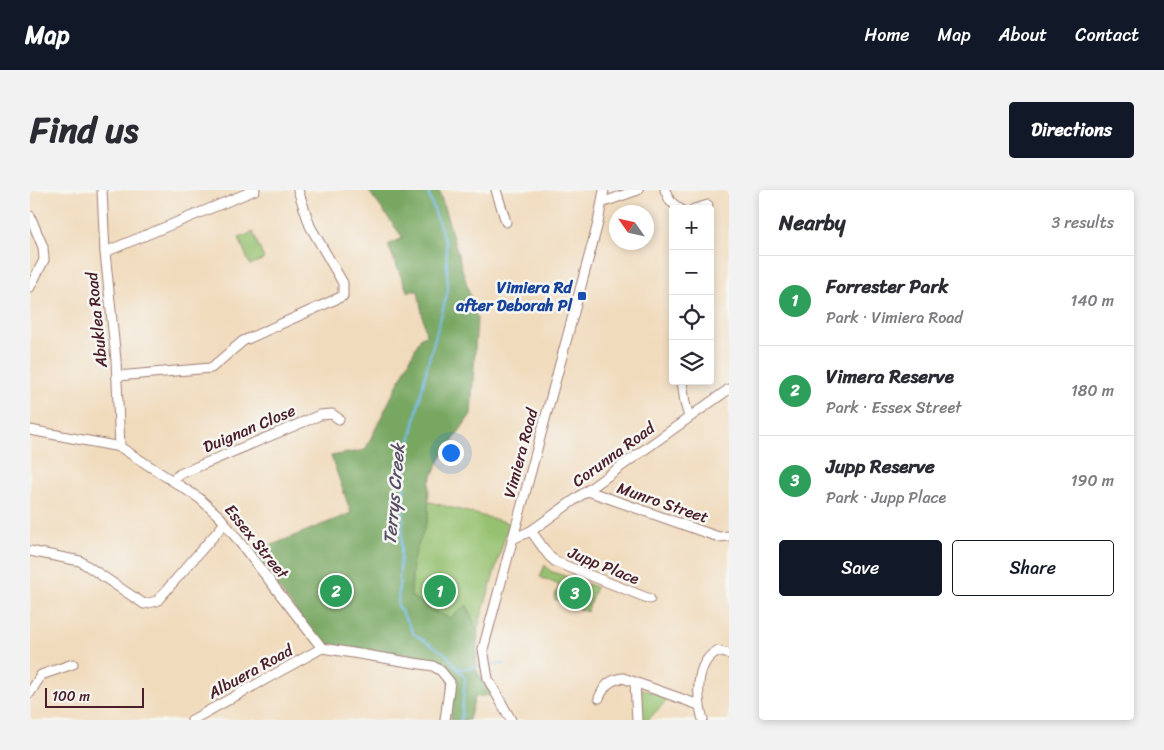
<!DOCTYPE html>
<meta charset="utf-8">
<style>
body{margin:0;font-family:Sriracha,sans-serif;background:#f2f2f3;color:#2b2b33}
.controls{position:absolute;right:15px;top:15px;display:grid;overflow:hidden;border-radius:5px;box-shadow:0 2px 8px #0003}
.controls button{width:45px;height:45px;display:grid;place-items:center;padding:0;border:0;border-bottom:1px solid #e1e1e2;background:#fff;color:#2b2b33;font:25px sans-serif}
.compass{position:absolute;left:579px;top:15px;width:45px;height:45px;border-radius:50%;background:#fff;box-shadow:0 2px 8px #0003;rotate:304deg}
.scale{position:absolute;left:15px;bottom:12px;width:99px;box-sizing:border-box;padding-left:5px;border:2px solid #4a1f2b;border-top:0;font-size:14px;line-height:18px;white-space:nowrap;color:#4a1f2b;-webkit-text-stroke:4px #f6f6f2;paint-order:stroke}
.you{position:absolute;left:420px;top:262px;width:18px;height:18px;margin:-12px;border:4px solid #fff;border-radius:50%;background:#1a73e8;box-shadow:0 0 0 8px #1a73e833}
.badge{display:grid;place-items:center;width:32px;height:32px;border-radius:50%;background:#111827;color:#fff;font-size:16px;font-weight:700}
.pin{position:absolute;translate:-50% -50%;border:2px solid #fff;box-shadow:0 1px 5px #0006}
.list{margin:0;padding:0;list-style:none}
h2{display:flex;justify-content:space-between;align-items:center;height:65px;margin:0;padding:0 20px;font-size:21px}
h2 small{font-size:16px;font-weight:400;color:#7c7c81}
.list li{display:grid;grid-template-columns:32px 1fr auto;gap:15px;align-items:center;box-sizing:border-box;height:90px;padding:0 20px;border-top:1px solid #e1e1e2}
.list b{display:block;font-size:19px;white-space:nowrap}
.list p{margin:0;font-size:16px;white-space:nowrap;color:#7c7c81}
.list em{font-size:16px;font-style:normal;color:#7c7c81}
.actions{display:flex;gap:10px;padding:15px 20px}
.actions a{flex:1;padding:11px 0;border:1px solid #111827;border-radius:5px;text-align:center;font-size:18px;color:#111827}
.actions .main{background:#111827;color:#fff}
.icon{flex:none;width:28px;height:28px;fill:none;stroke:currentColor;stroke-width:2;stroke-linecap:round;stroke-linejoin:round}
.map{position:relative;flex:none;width:699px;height:530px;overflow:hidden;border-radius:5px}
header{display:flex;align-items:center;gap:30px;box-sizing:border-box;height:70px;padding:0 25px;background:#111827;color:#fff}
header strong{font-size:24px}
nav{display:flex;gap:28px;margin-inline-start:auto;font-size:18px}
.intro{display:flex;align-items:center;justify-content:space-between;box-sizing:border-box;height:120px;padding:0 30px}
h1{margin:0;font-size:35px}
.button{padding:12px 22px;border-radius:5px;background:#111827;color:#fff;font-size:18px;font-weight:700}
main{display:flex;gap:30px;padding:0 30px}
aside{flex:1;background:#fff;border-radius:5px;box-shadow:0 2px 8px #0003}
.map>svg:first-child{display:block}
.green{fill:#95c16f;stroke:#70704d}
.forest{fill:#78a762;stroke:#616346}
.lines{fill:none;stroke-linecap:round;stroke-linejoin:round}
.stream{stroke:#7abef0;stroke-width:2}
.minor-casing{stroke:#9e7d74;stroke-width:11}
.minor{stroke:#fff;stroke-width:9}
.transit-dot{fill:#1a4fb4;stroke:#f6f6f2;stroke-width:2}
.labels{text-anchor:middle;stroke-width:5;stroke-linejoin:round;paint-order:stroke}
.transit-label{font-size:16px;font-weight:bold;fill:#164399;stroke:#f6f6f2;text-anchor:end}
.street-label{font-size:16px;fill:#4a1f2b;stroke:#f6f6f2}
.water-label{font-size:18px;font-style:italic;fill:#584f66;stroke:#f6f6f2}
</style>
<header>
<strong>Map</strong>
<nav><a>Home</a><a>Map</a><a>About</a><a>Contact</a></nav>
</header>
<div class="intro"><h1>Find us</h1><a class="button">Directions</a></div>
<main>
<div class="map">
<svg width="699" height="530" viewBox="0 0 699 530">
<rect width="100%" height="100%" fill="#f6f6f2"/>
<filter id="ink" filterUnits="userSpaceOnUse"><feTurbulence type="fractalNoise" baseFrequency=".02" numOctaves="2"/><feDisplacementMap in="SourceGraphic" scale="10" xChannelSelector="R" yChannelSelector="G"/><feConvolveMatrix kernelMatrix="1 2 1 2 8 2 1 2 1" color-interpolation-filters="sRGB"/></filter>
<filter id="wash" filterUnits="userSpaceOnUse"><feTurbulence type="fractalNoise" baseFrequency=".0096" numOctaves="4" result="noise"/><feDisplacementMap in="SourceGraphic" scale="20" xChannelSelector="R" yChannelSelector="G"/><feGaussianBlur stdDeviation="1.12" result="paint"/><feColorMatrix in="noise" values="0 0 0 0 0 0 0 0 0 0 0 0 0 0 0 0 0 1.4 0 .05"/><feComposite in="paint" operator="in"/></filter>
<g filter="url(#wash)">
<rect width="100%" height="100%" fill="#f1dbbd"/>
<!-- green -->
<g class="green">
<polygon points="223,42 234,69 220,75 209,48"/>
<polygon points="366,303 479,333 444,451 399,440 353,361"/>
<polygon points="515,375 520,381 566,397 557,422 524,409 529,395 510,387"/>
<polygon points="609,498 639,508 618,530 610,530"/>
</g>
<!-- forest -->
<polygon class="forest" points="338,0 409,0 447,129 441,224 409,271 399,293 398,328 383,370 381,406 403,421 420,428 437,415 448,442 446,479 461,505 445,507 439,530 421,530 418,475 401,467 291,454 222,363 321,323 301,266 335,260 391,147 396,145 388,101 377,101 358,55 373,48"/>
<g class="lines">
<!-- stream -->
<g class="stream">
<polyline points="397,0 416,54 418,101 397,177 376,269 368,416 384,444 416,464 435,488 431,530"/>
<polyline points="460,475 475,474"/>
<polyline points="428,479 452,476"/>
</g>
</g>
</g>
<g filter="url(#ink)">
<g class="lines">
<defs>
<g id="minor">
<polyline points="72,0 75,62 86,170 90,257"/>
<polyline points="466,0 476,32"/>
<polyline points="635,0 640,11 650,19"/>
<polyline points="574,12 608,0"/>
<polyline points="664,19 678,15"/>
<polyline points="0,26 13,57 14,70 0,97"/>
<polyline points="75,62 225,0"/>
<polyline points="87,186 181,178 213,151 313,106 313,93 280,36 268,0"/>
<polyline points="652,191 655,213 659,227"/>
<polyline points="0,240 90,257 169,308 190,327 292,458 403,476 411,481 420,492 415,530"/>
<polyline points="142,290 150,284 290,225 302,224 309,229"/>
<polyline points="558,301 674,342 689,347 699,346"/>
<polyline points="501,341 519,366 526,372 620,409"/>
<polyline points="482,349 501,341 699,199"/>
<polyline points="0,361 50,371 114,414 127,411 195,333"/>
<polyline points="605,492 607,530"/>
<polyline points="0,503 11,485 43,474"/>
<path d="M569,508C575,495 579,490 593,488L669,515"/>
<polyline points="162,530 292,458"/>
<polyline points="481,530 458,489 453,459 568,33 574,0"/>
<path d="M673,530C667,508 664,474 687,461L699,464"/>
</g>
</defs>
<!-- minor casing -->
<use href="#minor" class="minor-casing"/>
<!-- minor -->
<use href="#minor" class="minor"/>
</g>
</g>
<!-- markers -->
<rect class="transit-dot" x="547" y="101" width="10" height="10" rx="2.5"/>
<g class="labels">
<!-- transit labels -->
<g class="transit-label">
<text x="542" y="103">Vimiera Rd<tspan x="542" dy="18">after Deborah Pl</tspan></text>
</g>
<!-- street labels -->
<g class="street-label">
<text transform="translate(66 130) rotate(-96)" y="6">Abuklea Road</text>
<text transform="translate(219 238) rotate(-23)" y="6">Duignan Close</text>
<text transform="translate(490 263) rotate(-75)" y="6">Vimiera Road</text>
<text transform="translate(583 264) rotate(-36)" y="6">Corunna Road</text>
<text transform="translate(633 312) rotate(19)" y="6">Munro Street</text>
<text transform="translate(227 351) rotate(51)" y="6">Essex Street</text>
<text transform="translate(574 375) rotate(22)" y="6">Jupp Place</text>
<text transform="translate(220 481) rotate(-29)" y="6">Albuera Road</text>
</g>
<!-- water labels -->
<g class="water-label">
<text transform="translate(364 304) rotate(-85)" y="6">Terrys Creek</text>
</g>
</g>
</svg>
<div class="controls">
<button>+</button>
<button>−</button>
<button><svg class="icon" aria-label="locate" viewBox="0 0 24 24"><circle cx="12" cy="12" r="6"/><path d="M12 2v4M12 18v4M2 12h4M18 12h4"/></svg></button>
<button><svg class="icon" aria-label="layers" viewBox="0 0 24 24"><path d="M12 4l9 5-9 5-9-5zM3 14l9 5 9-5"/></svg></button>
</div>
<svg class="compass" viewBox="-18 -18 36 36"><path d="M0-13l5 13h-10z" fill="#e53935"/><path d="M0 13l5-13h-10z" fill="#7c7c81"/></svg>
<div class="scale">100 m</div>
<div class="you"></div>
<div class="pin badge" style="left:410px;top:401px;background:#2e9e5b">1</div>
<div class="pin badge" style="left:306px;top:401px;background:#2e9e5b">2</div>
<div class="pin badge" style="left:545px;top:403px;background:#2e9e5b">3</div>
</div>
<aside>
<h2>Nearby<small>3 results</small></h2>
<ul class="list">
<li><span class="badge" style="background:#2e9e5b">1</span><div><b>Forrester Park</b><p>Park · Vimiera Road</p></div><em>140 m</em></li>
<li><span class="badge" style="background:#2e9e5b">2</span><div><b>Vimera Reserve</b><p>Park · Essex Street</p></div><em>180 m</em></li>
<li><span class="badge" style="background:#2e9e5b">3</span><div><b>Jupp Reserve</b><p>Park · Jupp Place</p></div><em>190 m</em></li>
</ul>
<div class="actions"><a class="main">Save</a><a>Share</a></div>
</aside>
</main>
